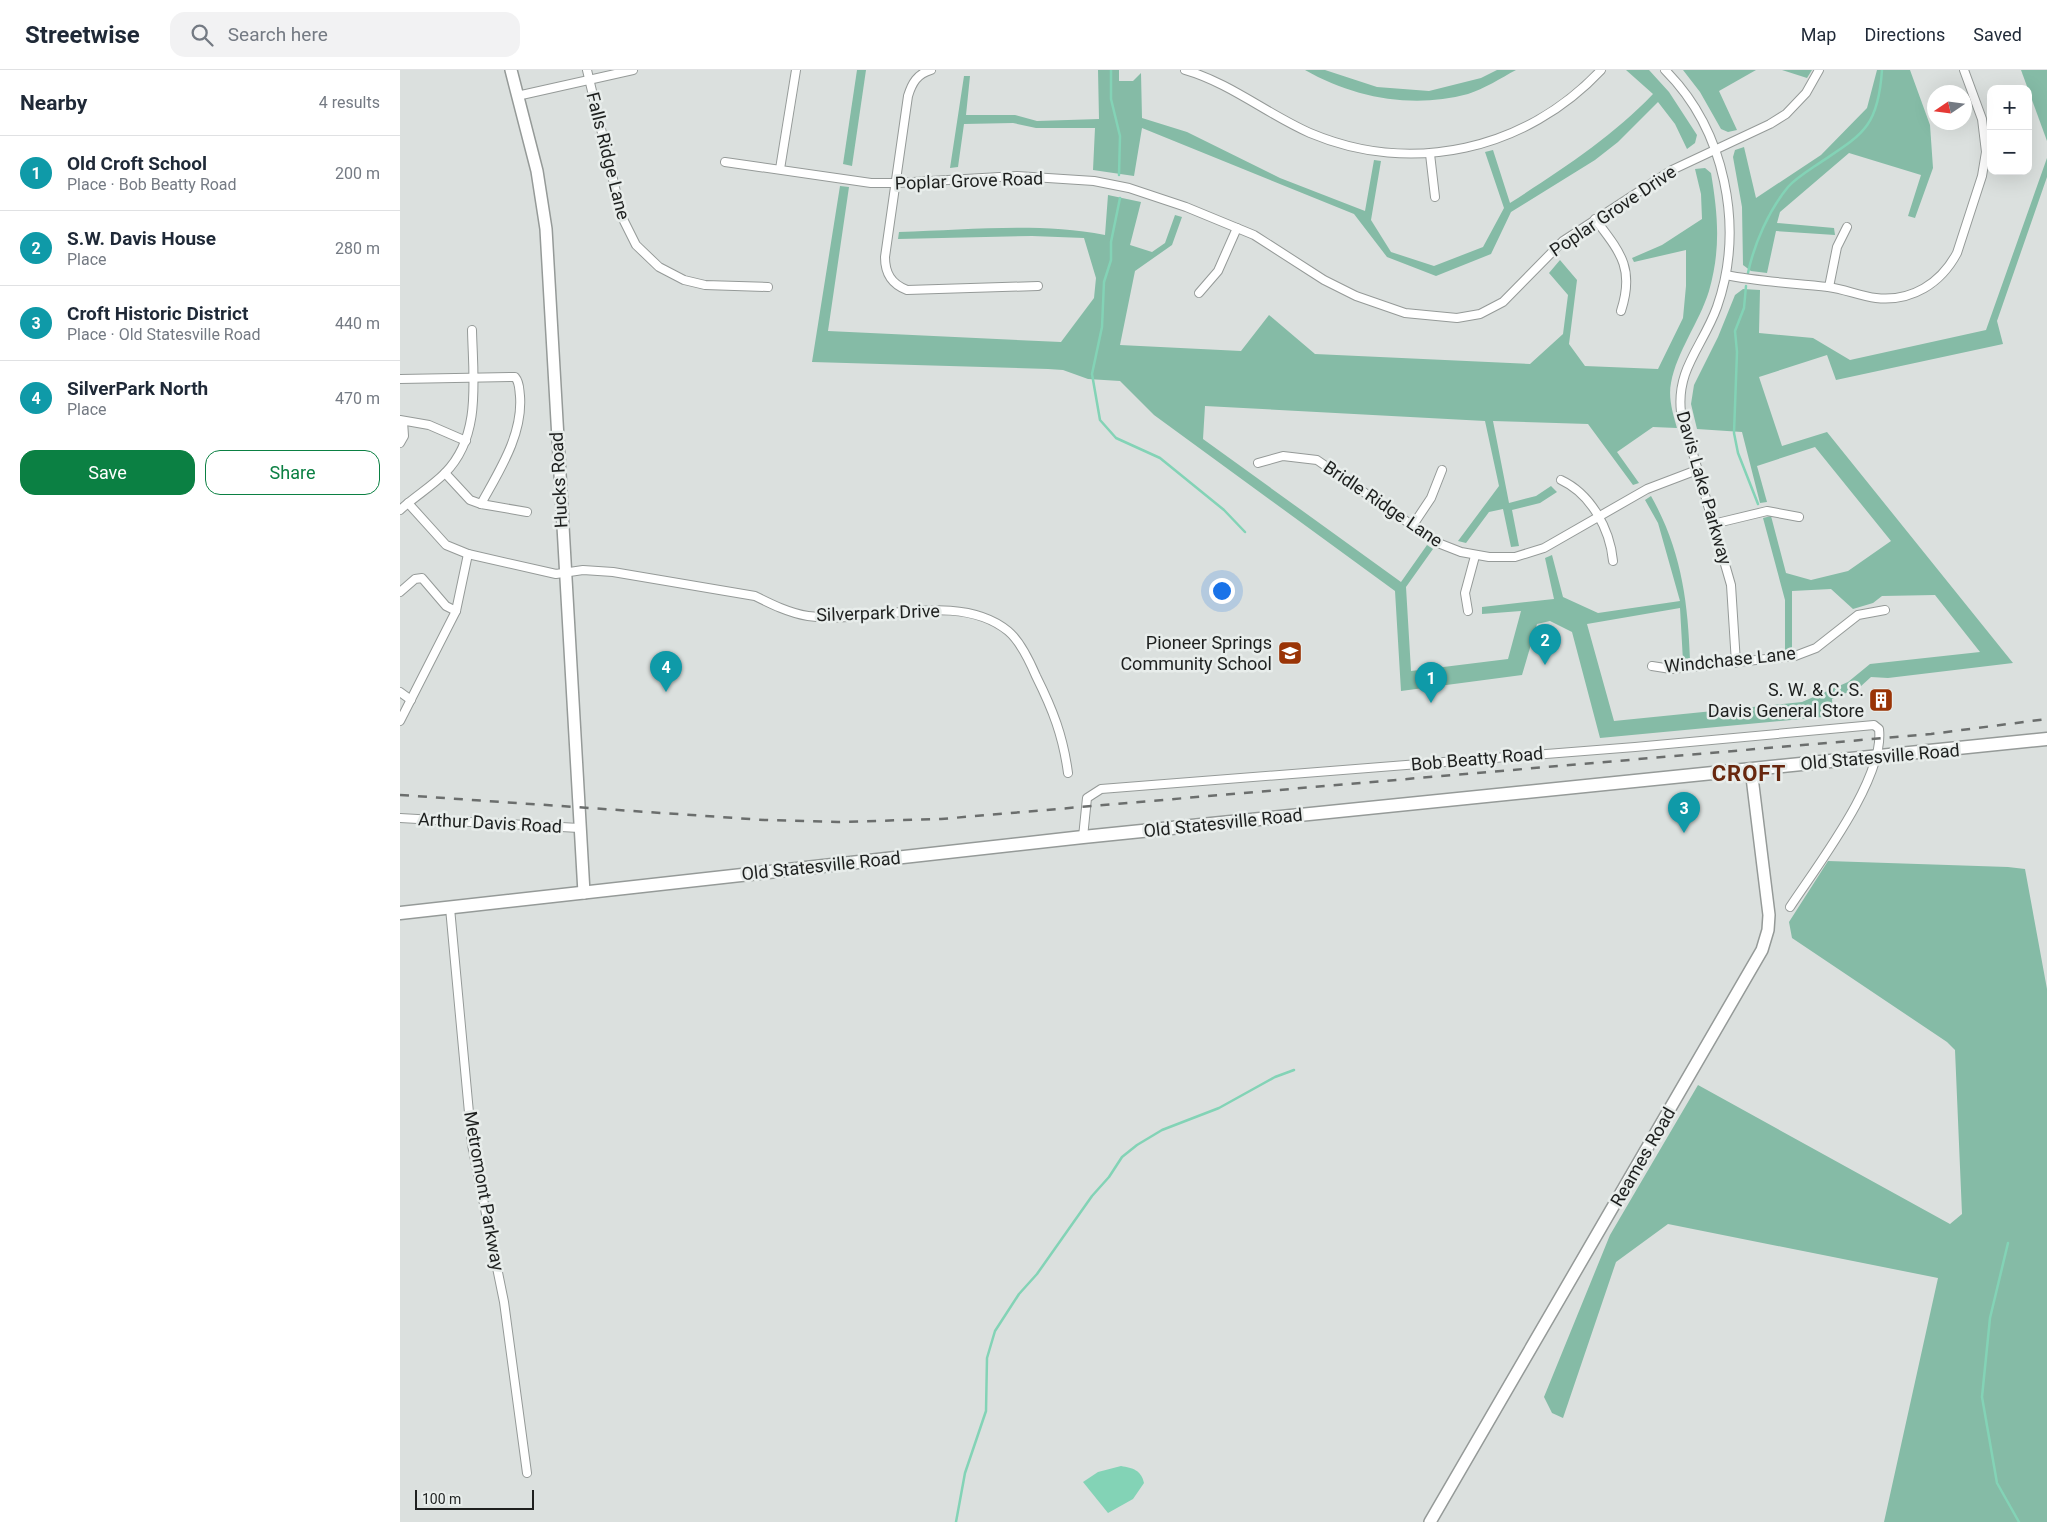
<!DOCTYPE html>
<meta charset="utf-8">
<style>
body{margin:0;font-family:Roboto,sans-serif;background:#f2f2f3;color:#1f2937}
.controls{position:absolute;right:15px;top:15px;display:grid;overflow:hidden;border-radius:10px;box-shadow:0 5px 20px #0002}
.controls button{width:45px;height:45px;display:grid;place-items:center;padding:0;border:0;border-bottom:1px solid #e0e1e3;background:#fff;color:#1f2937;font:25px sans-serif}
.compass{position:absolute;left:1527px;top:15px;width:45px;height:45px;border-radius:50%;background:#fff;box-shadow:0 5px 20px #0002;rotate:257deg}
.scale{position:absolute;left:15px;bottom:12px;width:119px;box-sizing:border-box;padding-left:5px;border:2px solid #1e201f;border-top:0;font-size:14px;line-height:18px;white-space:nowrap;color:#1e201f;-webkit-text-stroke:4px #e8edeb;paint-order:stroke}
.you{position:absolute;left:821px;top:520px;width:18px;height:18px;margin:-12px;border:4px solid #fff;border-radius:50%;background:#1a73e8;box-shadow:0 0 0 8px #1a73e833}
.badge{display:grid;place-items:center;width:32px;height:32px;border-radius:50%;background:#0b8043;color:#fff;font-size:16px;font-weight:700}
.pin{position:absolute;translate:-50% -41px;filter:drop-shadow(0 1px 2px #0008)}
.pin::after{content:'';position:absolute;top:26px;width:18px;height:15px;background:inherit;clip-path:polygon(0 0,100% 0,50% 100%)}
.list{margin:0;padding:0;list-style:none}
h2{display:flex;justify-content:space-between;align-items:center;height:65px;margin:0;padding:0 20px;font-size:21px}
h2 small{font-size:16px;font-weight:400;color:#747a83}
.list li{display:grid;grid-template-columns:32px 1fr auto;gap:15px;align-items:center;box-sizing:border-box;height:75px;padding:0 20px;border-top:1px solid #e0e1e3}
.list b{display:block;font-size:19px;white-space:nowrap}
.list p{margin:0;font-size:16px;white-space:nowrap;color:#747a83}
.list em{font-size:16px;font-style:normal;color:#747a83}
.actions{display:flex;gap:10px;padding:15px 20px}
.actions a{flex:1;padding:11px 0;border:1px solid #0b8043;border-radius:15px;text-align:center;font-size:18px;color:#0b8043}
.actions .main{background:#0b8043;color:#fff}
.icon{flex:none;width:28px;height:28px;fill:none;stroke:currentColor;stroke-width:2;stroke-linecap:round;stroke-linejoin:round}
.map{position:relative;flex:none;width:1647px;height:1452px;overflow:hidden}
header{display:flex;align-items:center;gap:30px;box-sizing:border-box;height:70px;padding:0 25px;background:#fff;border-bottom:1px solid #e0e1e3}
header strong{font-size:24px}
nav{display:flex;gap:28px;margin-inline-start:auto;font-size:18px}
.search{width:350px;height:45px;background:#f2f2f3;display:flex;align-items:center;gap:12px;box-sizing:border-box;padding:0 18px;border-radius:15px;color:#747a83;font-size:19px}
main{display:flex}
aside{flex:1;background:#fff}
.map>svg:first-child{display:block}
.green{fill:#85bba6}
.water{fill:#83d3b6}
.lines{fill:none;stroke-linecap:round;stroke-linejoin:round}
.stream{stroke:#83d3b6;stroke-width:2.5}
.minor-casing{stroke:#959a98;stroke-width:10}
.secondary-casing{stroke:#959a98;stroke-width:14}
.primary-casing{stroke:#959a98;stroke-width:15}
.minor{stroke:#fff;stroke-width:8}
.secondary{stroke:#fff;stroke-width:11}
.primary{stroke:#fff;stroke-width:12}
.rail{stroke:#6b6e6d;stroke-width:2.5;stroke-dasharray:9 9;stroke-linecap:butt}
.labels{text-anchor:middle;stroke-width:5;stroke-linejoin:round;paint-order:stroke}
.street-label{font-size:18px;fill:#1e201f;stroke:#e8edeb}
.poi-label{font-size:18px;fill:#1e201f;stroke:#e8edeb;text-anchor:end}
.district-label{font-size:22px;font-weight:bold;letter-spacing:1px;fill:#68270e;stroke:#e8edeb}
</style>
<header>
<strong>Streetwise</strong>
<div class="search"><svg class="icon" aria-label="search" viewBox="0 0 24 24"><circle cx="10" cy="10" r="6"/><path d="M15 15l6 6"/></svg>Search here</div>
<nav><a>Map</a><a>Directions</a><a>Saved</a></nav>
</header>
<main>
<aside>
<h2>Nearby<small>4 results</small></h2>
<ul class="list">
<li><span class="badge" style="background:#0f9aa8">1</span><div><b>Old Croft School</b><p>Place · Bob Beatty Road</p></div><em>200 m</em></li>
<li><span class="badge" style="background:#0f9aa8">2</span><div><b>S.W. Davis House</b><p>Place</p></div><em>280 m</em></li>
<li><span class="badge" style="background:#0f9aa8">3</span><div><b>Croft Historic District</b><p>Place · Old Statesville Road</p></div><em>440 m</em></li>
<li><span class="badge" style="background:#0f9aa8">4</span><div><b>SilverPark North</b><p>Place</p></div><em>470 m</em></li>
</ul>
<div class="actions"><a class="main">Save</a><a>Share</a></div>
</aside>
<div class="map">
<svg width="1647" height="1452" viewBox="0 0 1647 1452">
<rect width="100%" height="100%" fill="#dbe0de"/>
<!-- green -->
<g class="green">
<polygon points="457,0 466,0 452,96 443,94"/>
<path d="M698,0H719V11H733L741,3L742,48L787,62L880,108L965,141L974,90L981,91L971,150L991,182L1034,196L1083,177L1104,138L1085,82L1093,80L1110,133C1161,100 1211,68 1253,24L1226,0H1249L1269,22L1297,65L1295,73L1287,79L1275,54L1258,32L1218,72L1195,90L1111,142L1091,184L1036,206L987,187L954,144L742,58L734,106L693,100L695,58H636L613,53L564,54L558,97L550,98L564,6H570L566,45H615L637,51L699,49Z"/>
<path d="M905,0H925L977,17L1029,21L1081,8L1097,0H1116C1101,8 1084,19 1068,24C1013,39 954,28 905,0Z"/>
<polygon points="1283,0 1356,0 1319,21 1337,60 1328,62 1321,59 1300,22"/>
<polygon points="1382,0 1412,0 1407,8"/>
<polygon points="1477,0 1510,0 1530,55 1533,98 1515,148 1508,146 1521,105 1449,83 1380,142 1377,153 1434,158 1435,165 1376,161 1367,203 1351,201 1343,195 1342,137 1333,87 1335,80 1344,77 1356,128 1421,85 1467,38"/>
<polygon points="1621,0 1647,0 1647,71"/>
<path d="M1647,88V107L1597,251L1603,274L1436,310L1427,285L1359,307L1382,376L1427,362L1613,593L1488,608L1471,607L1460,617L1432,629L1433,646L1200,668L1172,562L1150,551L1137,554L1122,605L1001,621L995,521L754,345L720,311L688,309L663,300L648,299L412,292L440,116L449,117L428,261L661,272L694,228L696,208L684,168L632,166L498,169L499,162C567,160 638,152 705,165L708,125L741,132L730,175L752,182L765,173L775,145L782,147L772,175L735,201L720,275L841,281L869,245L915,284L1130,294L1163,264L1168,225L1149,203L1160,190L1177,210L1169,274L1185,296L1258,299L1283,248L1286,216V180L1234,192L1232,188L1262,175L1302,149L1301,124L1295,99L1305,98L1311,103C1318,145 1321,179 1309,221C1299,253 1277,281 1271,313C1268,328 1273,344 1277,358L1253,357L1217,382L1239,413L1233,415L1188,354L1093,351L1109,433L1136,426L1151,416L1157,422L1140,433L1112,440L1119,476L1111,477L1103,439L1089,442L1066,473L1058,471L1099,416L1085,351L805,336L803,369L1001,512L1027,475L1033,479L1006,517L1011,601L1108,589L1121,541L1082,544V537L1154,529L1145,488L1152,485L1163,527L1198,543L1280,531L1258,453L1245,430L1251,426C1281,479 1288,531 1290,590L1283,591L1280,538L1187,554L1214,651L1402,632L1448,612L1470,594L1580,582L1535,525L1482,526L1473,533L1453,539L1431,519L1392,521V579L1385,580V530L1363,448L1371,446L1386,503L1411,510L1448,501L1491,471L1415,377L1357,396L1367,432L1360,433L1342,362L1297,359L1291,334L1294,315L1318,267L1335,225L1343,219L1360,220L1359,263L1413,268L1450,290L1586,260Z"/>
<polygon points="1428,791 1608,797 1625,799 1647,919 1647,1452 1484,1452 1538,1208 1268,1154 1216,1192 1163,1348 1152,1343 1144,1327 1210,1165 1298,1015 1550,1154 1562,1144 1555,980 1547,972 1392,868 1389,852"/>
</g>
<!-- water -->
<path class="water" d="M721,1396C733,1398 741,1400 744,1413L733,1429L708,1443L683,1412L698,1402Z"/>
<g class="lines">
<!-- stream -->
<g class="stream">
<polyline points="711,0 711,29 720,66 719,105"/>
<polyline points="720,128 711,172 711,190 704,212 702,257 692,304 700,350 716,368 760,388 824,440 845,462"/>
<path d="M1348,203C1354,174 1369,140 1388,117C1395,109 1406,102 1415,96C1461,65 1478,60 1482,0"/>
<polyline points="1346,216 1344,238 1335,261 1337,282 1334,363 1338,383 1358,434"/>
<polyline points="1608,1173 1590,1248 1582,1327 1597,1413 1619,1452"/>
<polyline points="556,1452 565,1403 586,1341 587,1288 595,1261 619,1224 637,1204 692,1126 709,1107 722,1087 737,1075 762,1060 819,1038 875,1007 894,1000"/>
</g>
<defs>
<g id="minor">
<polyline points="187,0 222,147 236,175 259,197 284,210 305,215 368,217"/>
<path d="M531,0C517,4 512,13 508,26L485,187C485,203 491,214 507,220L638,216"/>
<path d="M785,0C830,13 867,44 910,63C1012,106 1126,80 1201,0"/>
<path d="M1265,0C1325,60 1345,157 1317,237C1303,276 1276,299 1281,342L1331,515L1336,593"/>
<polyline points="117,26 233,0"/>
<polyline points="1030,84 1035,127"/>
<polyline points="325,92 471,113 496,113 617,106 694,111 729,118 786,137 854,165 924,210 956,226 1005,243 1057,248 1080,244 1103,232 1163,171 1272,100 1370,54 1386,44 1406,23 1419,0"/>
<polyline points="380,99 396,0"/>
<path d="M1195,149C1220,182 1235,198 1221,241"/>
<path d="M1326,205C1360,212 1394,213 1428,217C1444,219 1460,226 1476,228C1512,232 1541,213 1557,183L1582,106L1586,82L1582,49L1564,0"/>
<polyline points="1429,217 1437,177 1447,157"/>
<polyline points="799,223 818,201 837,158"/>
<path d="M0,309L115,307C120,313 119,319 120,326C123,365 99,401 81,434"/>
<polyline points="0,350 29,355 66,371"/>
<polyline points="0,373 4,366 3,351"/>
<polyline points="858,393 883,386 917,390 1038,473 1061,482 1089,487 1115,487 1144,478 1247,419 1297,400"/>
<polyline points="45,403 70,430 81,434 127,442"/>
<path d="M1161,410C1191,424 1210,459 1213,491"/>
<path d="M8,433L46,475L68,484L156,504L183,500L213,502L355,526C371,534 389,543 408,546C470,555 557,519 608,561C620,571 630,592 636,606C653,640 663,666 668,703"/>
<path d="M0,440C14,427 31,417 45,403C82,366 73,308 72,260"/>
<polyline points="1313,454 1367,441 1399,447"/>
<polyline points="1013,455 1031,428 1042,400"/>
<polyline points="0,522 15,509 22,508 46,536 56,541"/>
<polyline points="1068,541 1065,523 1075,486"/>
<polyline points="1252,596 1271,599 1395,586 1416,578 1458,545 1485,540"/>
<polyline points="0,622 11,630"/>
<polyline points="0,651 56,541 68,484"/>
<polyline points="0,748 179,758"/>
<path d="M683,767L687,728L701,719L1235,677L1474,655L1479,659C1485,708 1417,796 1390,837"/>
<polyline points="50,838 72,1075 104,1232 127,1403"/>
</g>
<g id="secondary">
<polyline points="111,0 137,101 146,159 184,823"/>
<polyline points="1030,1452 1362,880 1368,860 1369,845 1351,699"/>
</g>
<polyline id="primary" points="0,843 683,767 1647,669"/>
</defs>
<!-- minor casing -->
<use href="#minor" class="minor-casing"/>
<!-- secondary casing -->
<use href="#secondary" class="secondary-casing"/>
<!-- primary casing -->
<use href="#primary" class="primary-casing"/>
<!-- minor -->
<use href="#minor" class="minor"/>
<!-- secondary -->
<use href="#secondary" class="secondary"/>
<!-- primary -->
<use href="#primary" class="primary"/>
<!-- rail -->
<polyline class="rail" points="0,725 364,750 438,752 541,749 1531,664 1647,649"/>
</g>
<!-- icons -->
<defs>
<symbol id="school-square" viewBox="-11 -11 22 22"><rect x="-9" y="-9" width="18" height="18" rx="4" fill="#9a3406" stroke="#e8edeb"/><path d="M0-5L7-2L0 1L-7-2ZM-4 1L0 2.5L4 1V4Q0 6-4 4Z" fill="#fff"/></symbol>
<symbol id="building-square" viewBox="-11 -11 22 22"><rect x="-9" y="-9" width="18" height="18" rx="4" fill="#9a3406" stroke="#e8edeb"/><path d="M-4-6H4V6H1V3H-1V6H-4ZM-2.5-4.3h1.7v1.8h-1.7ZM.8-4.3h1.7v1.8H.8ZM-2.5-1h1.7V.8h-1.7ZM.8-1h1.7V.8H.8Z" fill="#fff"/></symbol>
</defs>
<g fill-rule="evenodd">
<use href="#school-square" x="876" y="569" width="28" height="28"/>
<use href="#building-square" x="1467" y="616" width="28" height="28"/>
</g>
<g class="labels">
<!-- street labels -->
<g class="street-label">
<text transform="translate(208 86) rotate(76)" y="6">Falls Ridge Lane</text>
<text transform="translate(569 111) rotate(-2)" y="6">Poplar Grove Road</text>
<text transform="translate(1213 141) rotate(-34)" y="6">Poplar Grove Drive</text>
<text transform="translate(159 410) rotate(-93)" y="6">Hucks Road</text>
<text transform="translate(1304 418) rotate(74)" y="6">Davis Lake Parkway</text>
<text transform="translate(983 434) rotate(34)" y="6">Bridle Ridge Lane</text>
<text transform="translate(478 543) rotate(-2)" y="6">Silverpark Drive</text>
<text transform="translate(1330 590) rotate(-6)" y="6">Windchase Lane</text>
<text transform="translate(1480 687) rotate(-5)" y="6">Old Statesville Road</text>
<text transform="translate(1077 689) rotate(-5)" y="6">Bob Beatty Road</text>
<text transform="translate(90 753) rotate(3)" y="6">Arthur Davis Road</text>
<text transform="translate(823 753) rotate(-6)" y="6">Old Statesville Road</text>
<text transform="translate(421 796) rotate(-6)" y="6">Old Statesville Road</text>
<text transform="translate(1243 1087) rotate(-60)" y="6">Reames Road</text>
<text transform="translate(84 1121) rotate(80)" y="6">Metromont Parkway</text>
</g>
<!-- poi labels -->
<g class="poi-label">
<text x="872" y="579">Pioneer Springs<tspan x="872" dy="21">Community School</tspan></text>
<text x="1464" y="626">S. W. &amp; C. S.<tspan x="1464" dy="21">Davis General Store</tspan></text>
</g>
<!-- district labels -->
<g class="district-label">
<text x="1349" y="711">CROFT</text>
</g>
</g>
</svg>
<div class="controls">
<button>+</button>
<button>−</button>
</div>
<svg class="compass" viewBox="-18 -18 36 36"><path d="M0-13l5 13h-10z" fill="#e53935"/><path d="M0 13l5-13h-10z" fill="#747a83"/></svg>
<div class="scale">100 m</div>
<div class="you"></div>
<div class="pin badge" style="left:1031px;top:633px;background:#0f9aa8">1</div>
<div class="pin badge" style="left:1145px;top:595px;background:#0f9aa8">2</div>
<div class="pin badge" style="left:1284px;top:763px;background:#0f9aa8">3</div>
<div class="pin badge" style="left:266px;top:622px;background:#0f9aa8">4</div>
</div>
</main>
